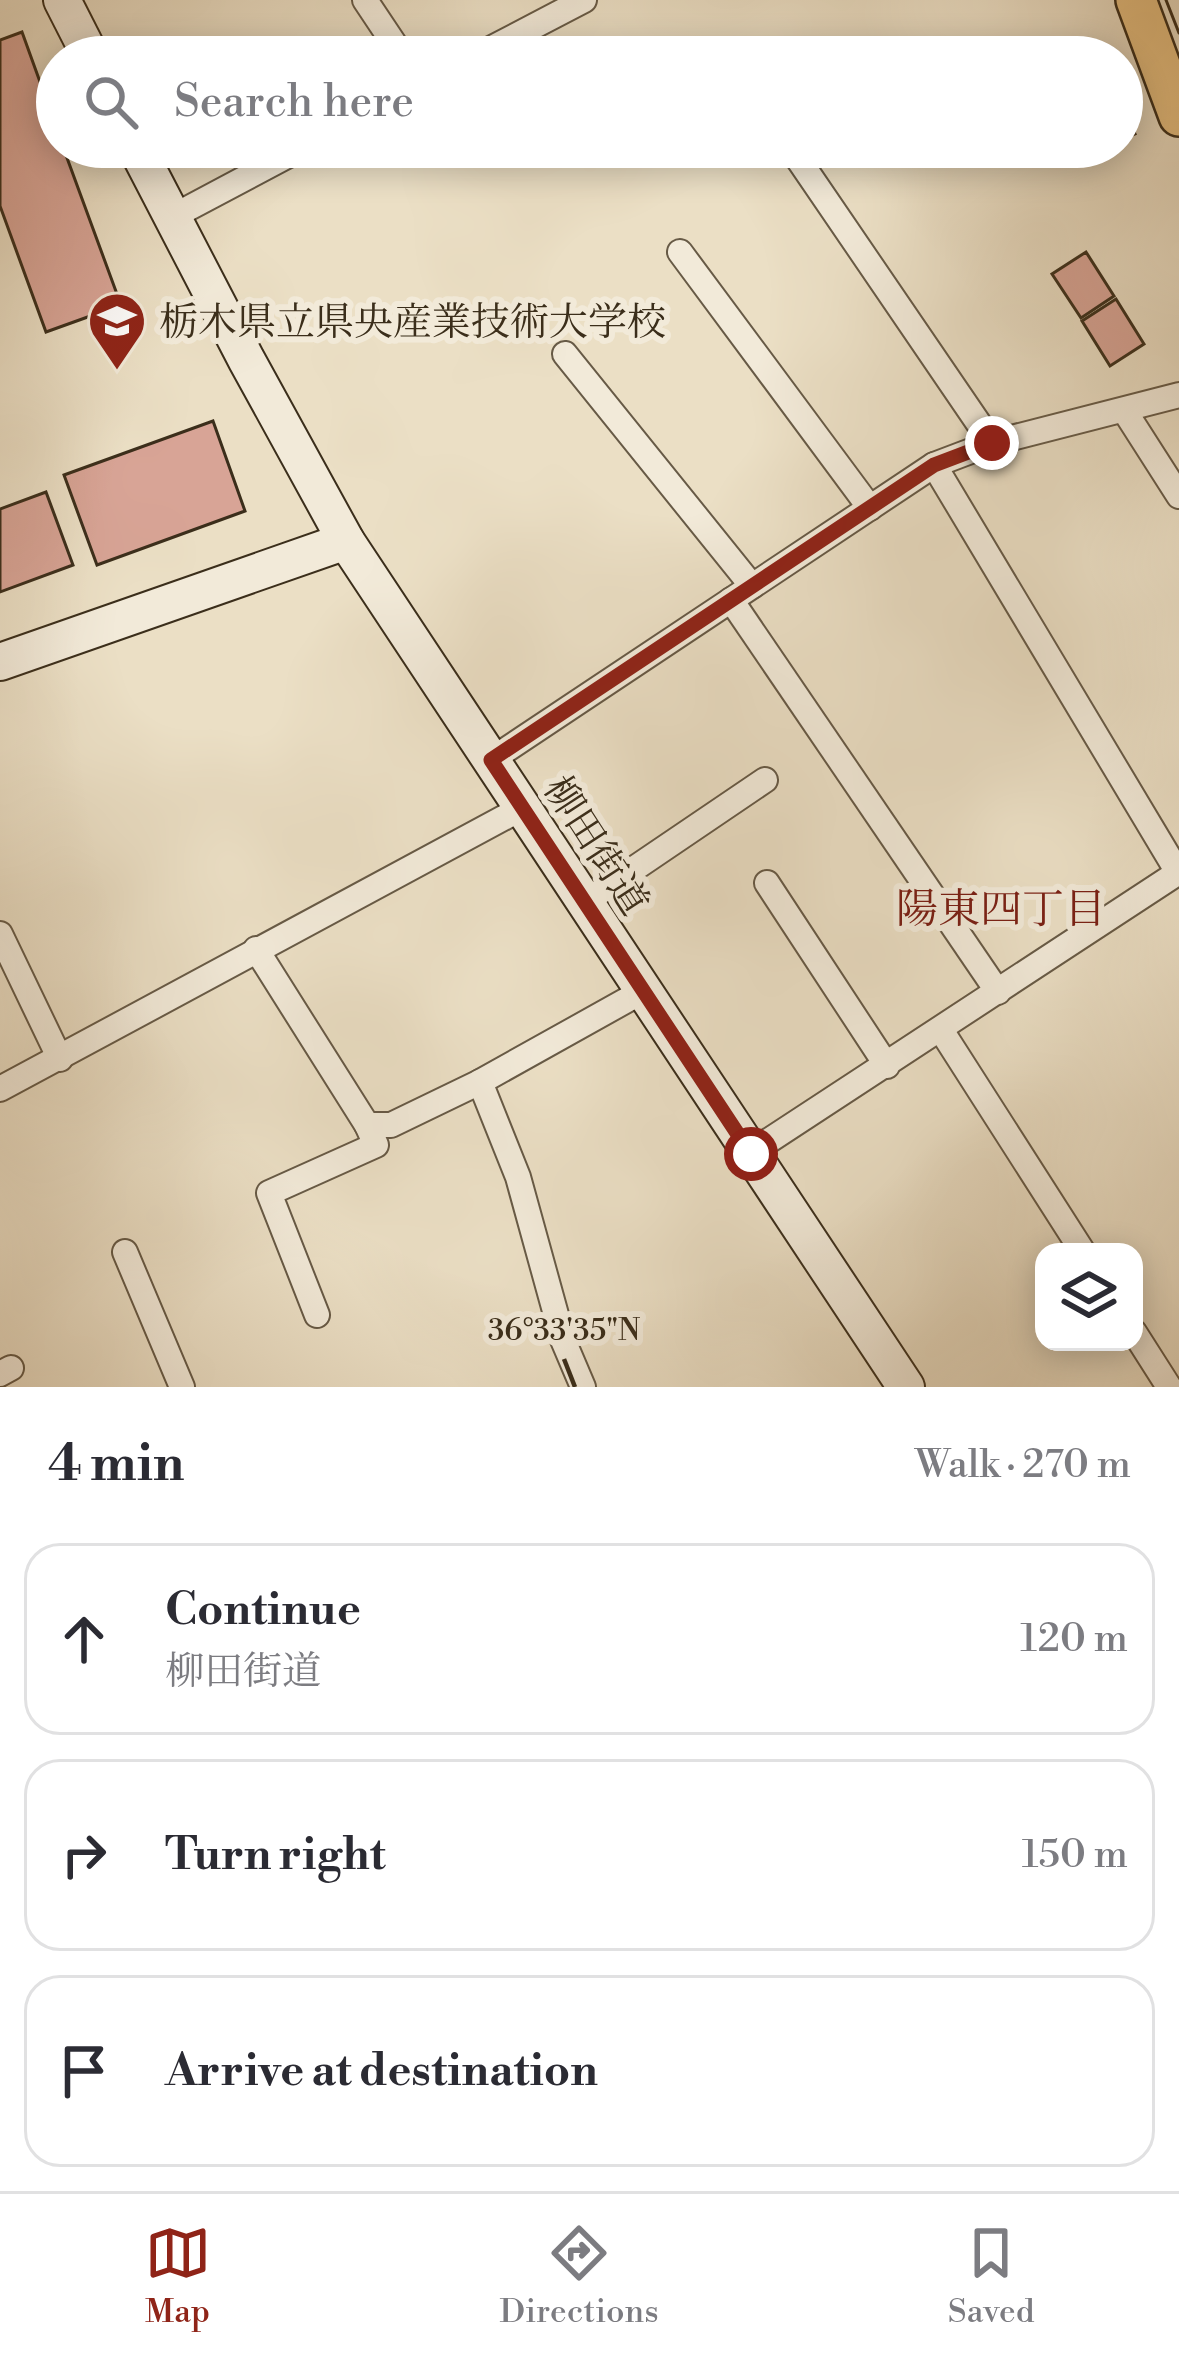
<!DOCTYPE html>
<meta charset="utf-8">
<style>
body{margin:0;font-family:"Libre Bodoni","Noto Serif JP",serif;background:#f7f7f7;color:#2b2b33}
.controls{position:absolute;right:36px;bottom:36px;display:grid;overflow:hidden;border-radius:24px;box-shadow:0 6px 30px #0003}
.controls button{width:108px;height:108px;display:grid;place-items:center;padding:0;border:0;border-bottom:3px solid #e1e1e2;background:#fff;color:#2b2b33;font:60px sans-serif}
.stop{position:absolute;width:36px;height:36px;margin:-27px;border:9px solid #8f2418;border-radius:50%;background:#fff}
.stop.end{background:#8f2418;border-color:#fff;box-shadow:0 3px 12px #0008}
.list{margin:0;padding:0;list-style:none}
h2{display:flex;justify-content:space-between;align-items:center;height:156px;margin:0;padding:0 48px;font-size:51px}
h2 small{font-size:39px;font-weight:400;color:#7c7c81}
.list li{display:grid;grid-template-columns:78px 1fr auto;gap:36px;align-items:center;box-sizing:border-box;height:192px;margin:0 24px 24px;padding:0 24px;border:3px solid #e1e1e2;border-radius:36px}
.list b{display:block;font-size:45px;white-space:nowrap}
.list p{margin:0;font-size:39px;white-space:nowrap;color:#7c7c81}
.list em{font-size:39px;font-style:normal;color:#7c7c81}
.icon{flex:none;width:66px;height:66px;fill:none;stroke:currentColor;stroke-width:2;stroke-linecap:round;stroke-linejoin:round}
.map{position:relative;flex:none;width:1179px;height:1387px;overflow:hidden}
.search{position:absolute;background:#fff;box-shadow:0 6px 30px #0003;left:36px;right:36px;top:36px;height:132px;display:flex;align-items:center;gap:30px;box-sizing:border-box;padding:0 42px;border-radius:66px;color:#7c7c81;font-size:45px}
.sheet{height:804px;background:#fff}
nav{display:flex;justify-content:space-around;align-items:center;box-sizing:border-box;height:168px;border-top:3px solid #e1e1e2;background:#fff;font-size:33px;color:#7c7c81}
nav a{display:grid;justify-items:center;gap:6px}
nav .on{color:#8f2418}
.map>svg:first-child{display:block}
.building{fill:#d8a496;stroke:#3b2e1b;stroke-width:3}
.lines{fill:none;stroke-linecap:round;stroke-linejoin:round}
.street-casing{stroke:#675a46;stroke-width:28}
.secondary-casing{stroke:#3b2e1b;stroke-width:40}
.primary-casing{stroke:#3b2e1b;stroke-width:44}
.street{stroke:#f2ead9;stroke-width:24}
.secondary{stroke:#f2ead9;stroke-width:36}
.primary{stroke:#e6c082;stroke-width:39}
.tram{stroke:#3b2e1b;stroke-width:3}
.route{stroke:#8f2418;stroke-width:15}
.ticks{fill:none;stroke:#3b2e1b;stroke-width:4.5}
.labels{text-anchor:middle;stroke-width:12;stroke-linejoin:round;paint-order:stroke}
.poi-label{font-size:39px;fill:#3b2e1b;stroke:#f2ead9;text-anchor:start}
.street-label{font-size:39px;fill:#3b2e1b;stroke:#f2ead9}
.neighbourhood-label{font-size:42px;fill:#7a1f14;stroke:#f2ead9}
.ticks-label{font-size:30px;text-anchor:middle;fill:#3b2e1b;stroke:#f2ead9;stroke-width:12;stroke-linejoin:round;paint-order:stroke}
</style>
<div class="map">
<svg width="1179" height="1387" viewBox="0 0 1179 1387">
<rect width="100%" height="100%" fill="#ebdfc5"/>
<filter id="stains"><feTurbulence type="fractalNoise" baseFrequency=".00167" numOctaves="4"/><feColorMatrix values="0 0 0 0 .2 0 0 0 0 .09 0 0 0 0 .02 0 0 0 .5 -.17"/></filter>
<radialGradient id="worn" r=".72"><stop offset=".6" stop-color="#630" stop-opacity="0"/><stop offset="1" stop-color="#630" stop-opacity=".3"/></radialGradient>
<!-- building -->
<g class="building">
<polygon points="22,32 57,129 57,147 63,147 121,305 46,332 0,206 0,40"/>
<polygon points="1129,69 1138,92 1122,99 1122,72"/>
<polygon points="1122,102 1135,134 1122,139"/>
<polygon points="1086,252 1114,296 1081,318 1052,274"/>
<polygon points="1116,299 1144,344 1110,366 1082,321"/>
<polygon points="213,421 245,511 97,565 64,475"/>
<polygon points="46,492 73,565 0,592 0,509"/>
</g>
<g class="lines">
<defs>
<g id="street">
<polyline points="365,0 403,57"/>
<polyline points="475,57 584,0"/>
<polyline points="790,147 992,443"/>
<polyline points="172,217 304,147"/>
<polyline points="680,252 870,508"/>
<polyline points="565,354 752,586"/>
<polyline points="1124,410 1179,496"/>
<polyline points="934,465 1179,874"/>
<polyline points="731,600 998,992"/>
<polyline points="491,760 934,465 992,443 1179,395"/>
<polyline points="767,883 887,1066"/>
<polyline points="585,902 765,780"/>
<polyline points="0,934 60,1059"/>
<polyline points="256,949 367,1125 391,1125 480,1082 643,991"/>
<polyline points="941,1030 1083,1252"/>
<polyline points="480,1082 518,1177 563,1340 583,1387"/>
<polyline points="0,1089 522,808"/>
<polyline points="750,1153 1179,872"/>
<polyline points="125,1252 182,1387"/>
<polyline points="317,1315 269,1193 376,1145 367,1125"/>
<polyline points="1134,1332 1169,1387"/>
<polyline points="0,1374 11,1368"/>
</g>
<g id="secondary">
<polyline points="62,0 91,57"/>
<polyline points="136,147 246,359 346,541 906,1387"/>
<polyline points="0,662 346,541"/>
</g>
<polyline id="primary" points="1136,0 1179,116"/>
</defs>
<!-- street casing -->
<use href="#street" class="street-casing"/>
<!-- secondary casing -->
<use href="#secondary" class="secondary-casing"/>
<!-- primary casing -->
<use href="#primary" class="primary-casing"/>
<!-- street -->
<use href="#street" class="street"/>
<!-- secondary -->
<use href="#secondary" class="secondary"/>
<!-- primary -->
<use href="#primary" class="primary"/>
<!-- tram -->
<polyline class="tram" points="1166,0 1179,33"/>
</g>
<g class="lines">
<!-- route -->
<polyline class="route" points="751,1154 491,760 934,465 992,443"/>
</g>
<!-- ticks -->
<path class="ticks" d="M564,1359L575,1387"/>
<!-- icons -->
<defs>
<symbol id="university-pin" viewBox="-11 -11 22 30"><path d="M0 17L-7.5 6A9.5 9.5 0 1 1 7.5 6Z" fill="#8f2418" stroke="#f2ead9"/><path d="M0-5L7-2L0 1L-7-2ZM-4 1L0 2.5L4 1V4Q0 6-4 4Z" fill="#fff"/></symbol>
</defs>
<g fill-rule="evenodd">
<use href="#university-pin" x="84" y="288" width="66" height="90"/>
</g>
<g class="labels">
<!-- poi labels -->
<g class="poi-label">
<text x="159" y="335">栃木県立県央産業技術大学校</text>
</g>
<!-- street labels -->
<g class="street-label">
<text transform="translate(597 845) rotate(57)" y="14">柳田街道</text>
</g>
<!-- neighbourhood labels -->
<g class="neighbourhood-label">
<text x="1001" y="923">陽東四丁目</text>
</g>
</g>
<g class="ticks-label">
<text x="564" y="1340">36°33'35"N</text>
</g>
<rect width="100%" height="100%" filter="url(#stains)"/>
<rect width="100%" height="100%" fill="url(#worn)"/>
</svg>
<div class="controls">
<button><svg class="icon" aria-label="layers" viewBox="0 0 24 24"><path d="M12 4l9 5-9 5-9-5zM3 14l9 5 9-5"/></svg></button>
</div>
<div class="stop" style="left:751px;top:1154px"></div>
<div class="stop end" style="left:992px;top:443px"></div>
<div class="search"><svg class="icon" aria-label="search" viewBox="0 0 24 24"><circle cx="10" cy="10" r="6"/><path d="M15 15l6 6"/></svg>Search here</div>
</div>
<section class="sheet">
<h2>4 min<small>Walk · 270 m</small></h2>
<ul class="list">
<li><svg class="icon" aria-label="ahead" viewBox="0 0 24 24"><path d="M12 20V5M6 11l6-6 6 6"/></svg><div><b>Continue</b><p>柳田街道</p></div><em>120 m</em></li>
<li><svg class="icon" aria-label="right" viewBox="0 0 24 24"><path d="M7 20v-9h11M14 6l5 5-5 5"/></svg><div><b>Turn right</b></div><em>150 m</em></li>
<li><svg class="icon" aria-label="arrive" viewBox="0 0 24 24"><path d="M6 21V4h12l-3 4 3 4H6"/></svg><div><b>Arrive at destination</b></div></li>
</ul>
</section>
<nav>
<a class="on"><svg class="icon" aria-label="map" viewBox="0 0 24 24"><path d="M3 6l6-2 6 2 6-2v14l-6 2-6-2-6 2zM9 4v14M15 6v14"/></svg>Map</a>
<a><svg class="icon" aria-label="directions" viewBox="0 0 24 24"><path d="M12 3l9 9-9 9-9-9zM9 14v-3h6M13 9l2 2-2 2"/></svg>Directions</a>
<a><svg class="icon" aria-label="saved" viewBox="0 0 24 24"><path d="M7 4h10v16l-5-4-5 4z"/></svg>Saved</a>
</nav>
